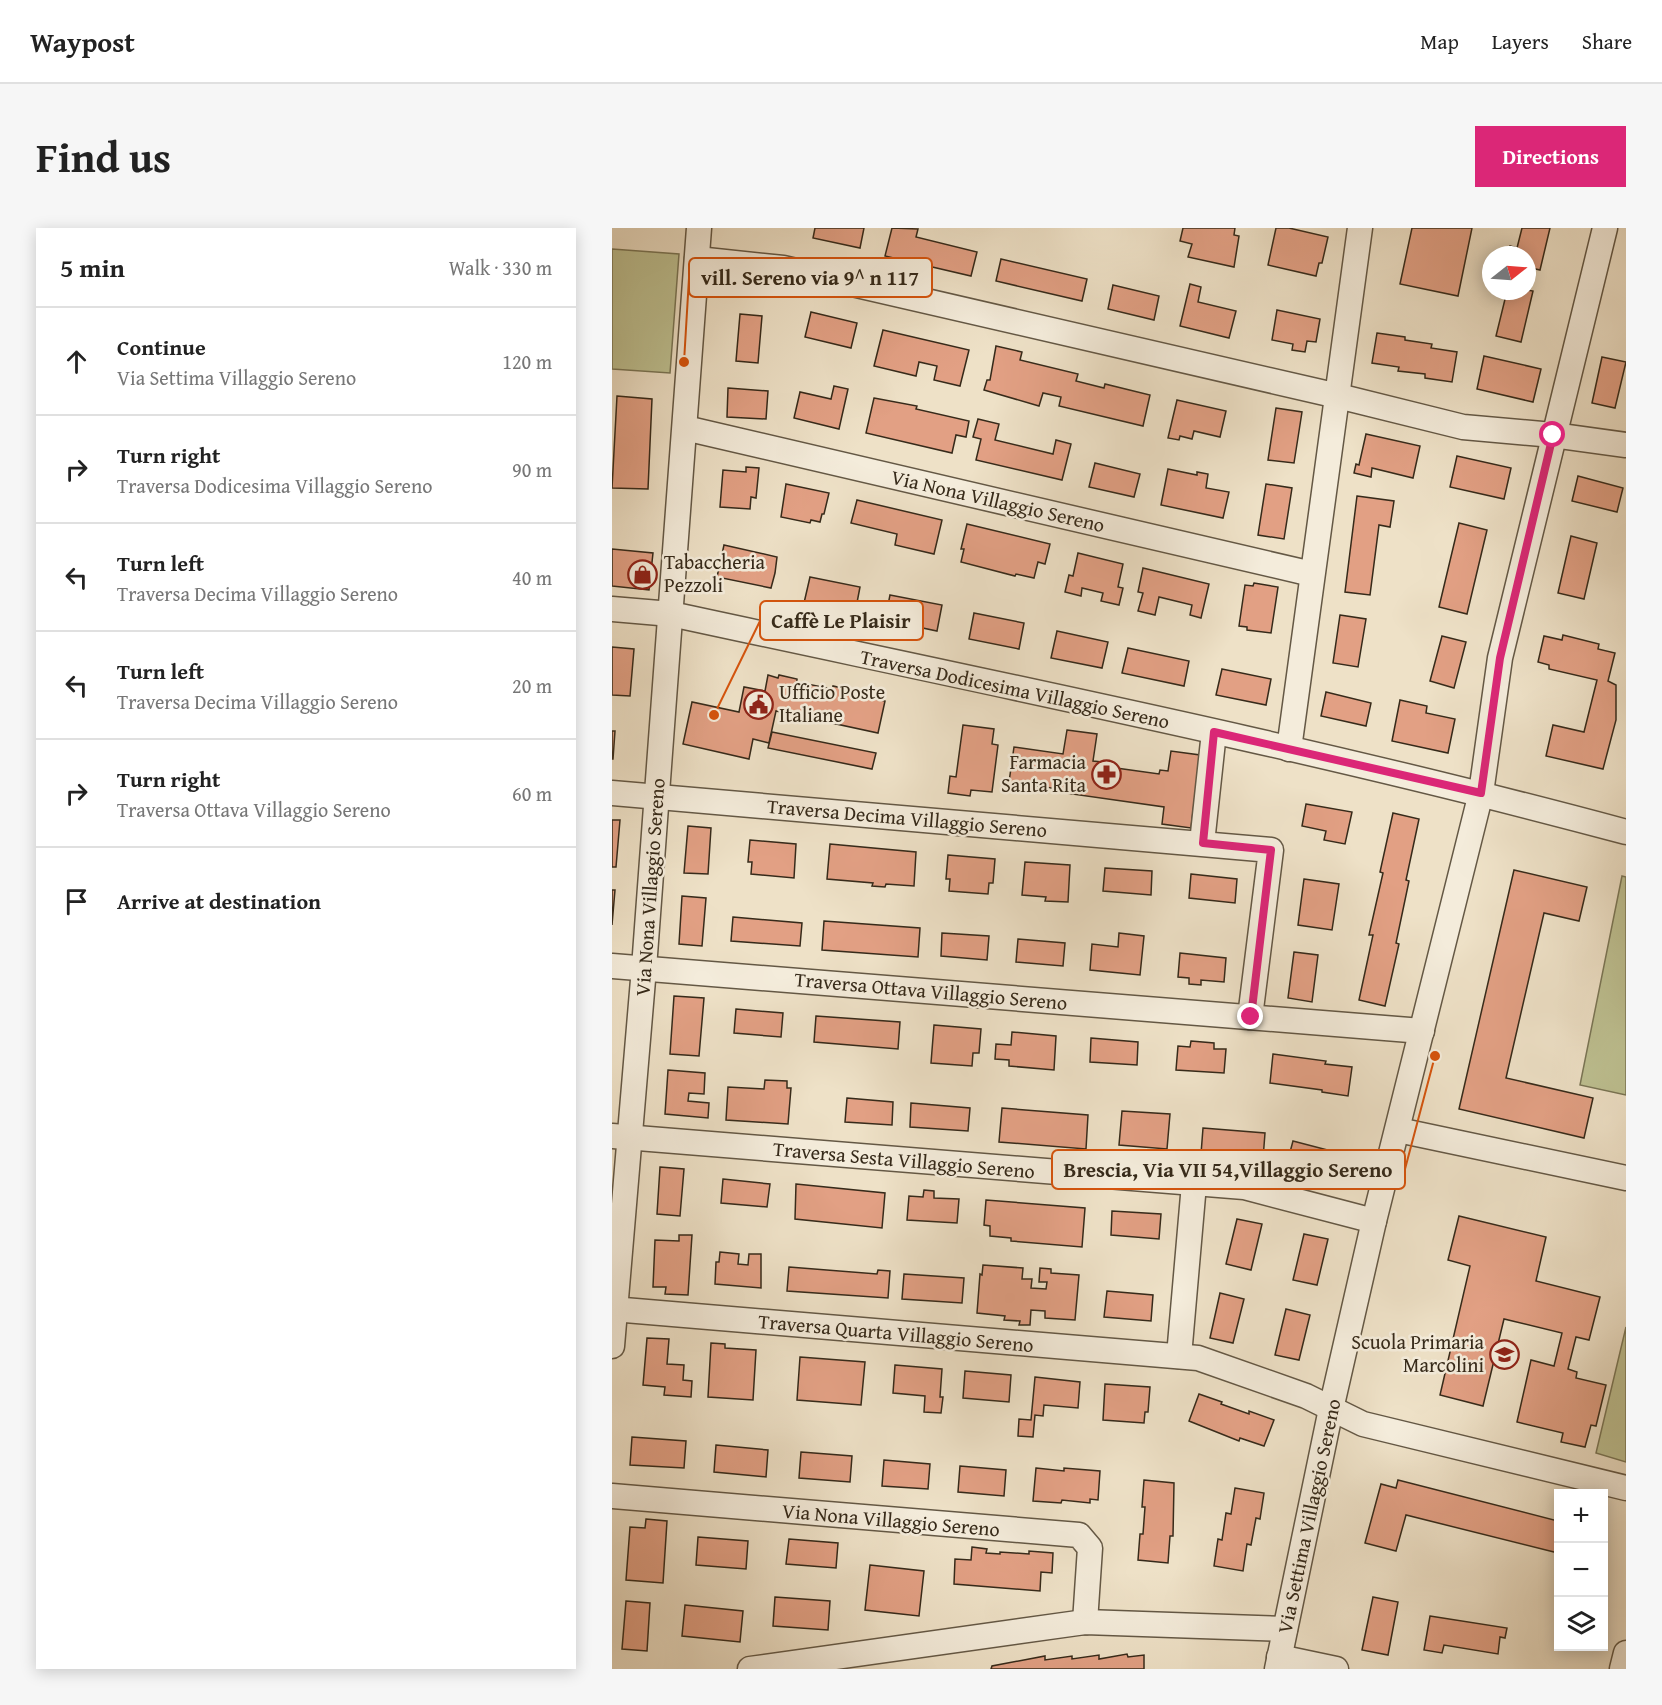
<!DOCTYPE html>
<meta charset="utf-8">
<style>
body{margin:0;font-family:"Gentium Book Plus",serif;background:#f6f6f6;color:#222}
.controls{position:absolute;right:18px;bottom:18px;display:grid;overflow:hidden;border-radius:0px;box-shadow:0 3px 15px #0003}
.controls button{width:54px;height:54px;display:grid;place-items:center;padding:0;border:0;border-bottom:2px solid #e0e0e0;background:#fff;color:#222;font:30px sans-serif}
.compass{position:absolute;left:870px;top:18px;width:54px;height:54px;border-radius:50%;background:#fff;box-shadow:0 3px 15px #0003;rotate:73deg}
.stop{position:absolute;width:18px;height:18px;margin:-14px;border:4px solid #db2777;border-radius:50%;background:#fff}
.stop.end{background:#db2777;border-color:#fff;box-shadow:0 2px 6px #0008}
.list{margin:0;padding:0;list-style:none}
h2{display:flex;justify-content:space-between;align-items:center;height:78px;margin:0;padding:0 24px;font-size:26px}
h2 small{font-size:20px;font-weight:400;color:#767676}
.list li{display:grid;grid-template-columns:39px 1fr auto;gap:18px;align-items:center;box-sizing:border-box;height:108px;padding:0 24px;border-top:2px solid #e0e0e0}
.list b{display:block;font-size:22px;white-space:nowrap}
.list p{margin:0;font-size:20px;white-space:nowrap;color:#767676}
.list em{font-size:20px;font-style:normal;color:#767676}
.icon{flex:none;width:33px;height:33px;fill:none;stroke:currentColor;stroke-width:2;stroke-linecap:round;stroke-linejoin:round}
.map{position:relative;flex:none;width:1014px;height:1441px;overflow:hidden;border-radius:0px}
header{display:flex;align-items:center;gap:36px;box-sizing:border-box;height:84px;padding:0 30px;background:#fff;border-bottom:2px solid #e0e0e0}
header strong{font-size:28px}
nav{display:flex;gap:33px;margin-inline-start:auto;font-size:21px}
.intro{display:flex;align-items:center;justify-content:space-between;box-sizing:border-box;height:144px;padding:0 36px}
h1{margin:0;font-size:42px}
.button{padding:15px 27px;border-radius:0px;background:#db2777;color:#fff;font-size:21px;font-weight:700}
main{display:flex;gap:36px;padding:0 36px}
aside{flex:1;background:#fff;border-radius:0px;box-shadow:0 3px 15px #0003}
.map>svg:first-child{display:block}
.green{fill:#bec192;stroke:#7a7656;stroke-width:1.5}
.building{fill:#e2a084;stroke:#362a1a;stroke-width:1.5}
.lines{fill:none;stroke-linecap:round;stroke-linejoin:round}
.minor-casing{stroke:#645845;stroke-width:27}
.minor{stroke:#f4ecdb;stroke-width:24}
.route{stroke:#db2777;stroke-width:8}
.labels{text-anchor:middle;stroke-width:5;stroke-linejoin:round;paint-order:stroke}
.street-label{font-size:20px;fill:#362a1a;stroke:#f4ecdb}
.poi-label{font-size:20px;fill:#362a1a;stroke:#f4ecdb;text-anchor:start}
.leader{fill:none;stroke:#d6540d;stroke-width:2}
.callout-dot{fill:#d6540d;stroke:#f4ecdb;stroke-width:2}
.callout{fill:#f4ecdb;stroke:#d6540d;stroke-width:2}
.callout-label{font-size:21px;text-anchor:middle;font-weight:bold;fill:#362a1a}
</style>
<header>
<strong>Waypost</strong>
<nav><a>Map</a><a>Layers</a><a>Share</a></nav>
</header>
<div class="intro"><h1>Find us</h1><a class="button">Directions</a></div>
<main>
<aside>
<h2>5 min<small>Walk · 330 m</small></h2>
<ul class="list">
<li><svg class="icon" aria-label="ahead" viewBox="0 0 24 24"><path d="M12 20V5M6 11l6-6 6 6"/></svg><div><b>Continue</b><p>Via Settima Villaggio Sereno</p></div><em>120 m</em></li>
<li><svg class="icon" aria-label="right" viewBox="0 0 24 24"><path d="M7 20v-9h11M14 6l5 5-5 5"/></svg><div><b>Turn right</b><p>Traversa Dodicesima Villaggio Sereno</p></div><em>90 m</em></li>
<li><svg class="icon" aria-label="left" viewBox="0 0 24 24"><path d="M17 20v-9H6M10 6l-5 5 5 5"/></svg><div><b>Turn left</b><p>Traversa Decima Villaggio Sereno</p></div><em>40 m</em></li>
<li><svg class="icon" aria-label="left" viewBox="0 0 24 24"><path d="M17 20v-9H6M10 6l-5 5 5 5"/></svg><div><b>Turn left</b><p>Traversa Decima Villaggio Sereno</p></div><em>20 m</em></li>
<li><svg class="icon" aria-label="right" viewBox="0 0 24 24"><path d="M7 20v-9h11M14 6l5 5-5 5"/></svg><div><b>Turn right</b><p>Traversa Ottava Villaggio Sereno</p></div><em>60 m</em></li>
<li><svg class="icon" aria-label="arrive" viewBox="0 0 24 24"><path d="M6 21V4h12l-3 4 3 4H6"/></svg><div><b>Arrive at destination</b></div></li>
</ul>
</aside>
<div class="map">
<svg width="1014" height="1441" viewBox="0 0 1014 1441">
<rect width="100%" height="100%" fill="#eee1c7"/>
<filter id="stains"><feTurbulence type="fractalNoise" baseFrequency=".00333" numOctaves="4"/><feColorMatrix values="0 0 0 0 .2 0 0 0 0 .09 0 0 0 0 .02 0 0 0 .5 -.17"/></filter>
<radialGradient id="worn" r=".72"><stop offset=".6" stop-color="#630" stop-opacity="0"/><stop offset="1" stop-color="#630" stop-opacity=".3"/></radialGradient>
<!-- green -->
<g class="green">
<polygon points="0,21 67,26 58,145 0,141"/>
<polygon points="1010,648 1014,649 1014,867 968,857"/>
<polygon points="1014,1099 1014,1234 984,1225"/>
</g>
<!-- building -->
<g class="building">
<polygon points="203,0 252,0 248,20 201,10"/>
<polygon points="280,0 306,1 304,9 365,24 359,48 273,28"/>
<polygon points="571,0 623,0 622,7 627,8 622,39 576,29 580,16 568,13"/>
<polygon points="664,0 677,0 716,9 710,35 707,35 704,48 656,37"/>
<polygon points="800,0 860,0 846,68 788,56"/>
<polygon points="910,0 938,0 928,42 915,39 915,27 895,27 898,18 905,20"/>
<polygon points="389,31 475,51 470,73 384,53"/>
<polygon points="578,56 589,59 586,74 624,83 617,110 568,98"/>
<polygon points="501,57 547,68 542,92 496,81"/>
<polygon points="915,62 921,63 909,114 884,108 895,63"/>
<polygon points="665,82 708,91 704,114 695,113 693,124 680,122 681,116 660,112"/>
<polygon points="199,84 245,95 239,120 193,109"/>
<polygon points="128,86 150,88 146,135 124,133"/>
<polygon points="271,102 357,122 348,158 322,152 325,138 307,134 304,148 262,138"/>
<polygon points="765,105 793,109 793,112 820,116 819,120 845,124 840,154 813,150 813,146 786,143 787,139 760,135"/>
<polygon points="384,118 410,124 408,132 466,146 464,153 492,160 493,156 538,167 531,198 447,178 449,169 431,165 427,178 372,162 375,152 378,152"/>
<polygon points="872,128 929,141 921,174 865,161"/>
<polygon points="990,129 1014,134 1003,180 980,175"/>
<polygon points="222,158 236,161 227,201 182,190 188,164 219,171"/>
<polygon points="116,160 156,163 154,191 115,189"/>
<polygon points="5,168 40,171 36,261 0,260"/>
<polygon points="262,170 305,178 304,181 357,193 354,209 344,207 340,225 254,205"/>
<polygon points="565,172 614,183 608,209 582,203 580,211 568,208 567,212 556,210"/>
<polygon points="664,180 690,184 682,235 656,232"/>
<polygon points="366,191 387,196 383,212 441,226 444,212 459,216 450,252 364,232 369,211 361,209"/>
<polygon points="754,206 808,218 801,250 760,240 759,249 742,245 744,236 747,237"/>
<polygon points="845,228 899,240 892,271 838,259"/>
<polygon points="483,235 528,246 522,269 477,259"/>
<polygon points="134,239 147,240 144,270 139,269 138,281 108,279 111,242 134,244"/>
<polygon points="556,241 585,247 585,244 596,246 594,260 617,264 611,290 549,277"/>
<polygon points="966,248 1011,260 1005,284 960,273"/>
<polygon points="174,256 217,265 212,286 210,286 208,294 199,292 198,295 169,289"/>
<polygon points="654,256 680,260 672,311 646,307"/>
<polygon points="745,268 782,273 778,299 767,297 758,367 733,364"/>
<polygon points="245,272 330,292 322,326 283,317 285,306 239,295"/>
<polygon points="847,295 875,302 855,386 827,379"/>
<polygon points="355,296 438,316 433,336 426,334 422,350 404,346 403,348 349,334 352,321 349,321"/>
<polygon points="959,308 985,315 972,371 946,365"/>
<polygon points="112,317 165,329 163,345 159,360 105,349"/>
<polygon points="0,321 41,325 37,362 0,358"/>
<polygon points="466,325 511,336 506,359 511,360 507,377 489,373 491,365 470,360 469,368 453,364 457,347 461,348"/>
<polygon points="531,340 597,356 589,390 578,387 580,377 547,369 543,387 526,383 531,365 526,364"/>
<polygon points="198,349 248,359 243,385 192,375"/>
<polygon points="642,355 666,359 659,405 635,402 635,399 627,398 633,357 641,358"/>
<polygon points="278,367 330,377 325,403 273,392"/>
<polygon points="362,385 412,395 407,421 357,411"/>
<polygon points="728,387 754,391 746,439 721,435"/>
<polygon points="445,403 496,414 490,440 439,430"/>
<polygon points="951,407 987,416 986,421 1003,425 996,453 1004,457 1004,492 991,541 934,528 941,497 972,504 985,452 937,441 937,437 926,434 932,408 950,412"/>
<polygon points="830,408 854,414 842,460 818,453"/>
<polygon points="0,419 22,421 18,468 0,467"/>
<polygon points="516,420 577,433 572,458 510,445"/>
<polygon points="610,441 659,451 654,477 604,467"/>
<polygon points="156,447 166,450 167,447 185,451 185,454 220,461 221,458 259,467 258,470 273,473 266,505 164,483 157,515 141,511 137,531 71,516 80,474 127,484 132,459 153,463"/>
<polygon points="714,464 759,475 754,498 709,488"/>
<polygon points="788,472 815,478 814,485 843,491 836,525 780,513"/>
<polygon points="351,497 382,501 380,516 386,517 380,564 359,562 358,568 336,565 338,548 344,549"/>
<polygon points="455,502 485,506 481,533 490,534 490,538 547,546 548,542 556,543 559,523 588,527 579,600 550,596 552,579 446,564 447,561 397,554 402,519 451,526"/>
<polygon points="0,503 3,503 1,531 0,531"/>
<polygon points="160,504 264,525 260,541 156,520"/>
<polygon points="694,576 740,584 733,616 712,612 714,603 690,598"/>
<polygon points="781,585 807,591 794,652 797,653 784,715 787,716 773,778 747,772 761,707 757,707 771,645 768,644"/>
<polygon points="0,592 8,592 4,639 0,639"/>
<polygon points="76,598 99,600 96,646 72,645"/>
<polygon points="138,612 184,616 182,650 139,646 140,634 136,634"/>
<polygon points="218,616 304,624 302,658 274,656 273,659 260,658 261,655 215,651"/>
<polygon points="336,627 383,631 381,655 377,655 376,666 337,663 338,651 334,651"/>
<polygon points="413,634 458,637 456,674 433,673 434,669 410,667"/>
<polygon points="493,640 540,643 539,667 491,663"/>
<polygon points="902,642 975,659 967,693 932,685 894,850 981,870 972,910 847,881"/>
<polygon points="579,646 625,651 623,675 577,670"/>
<polygon points="692,651 727,656 720,702 686,697"/>
<polygon points="0,662 3,662 0,697"/>
<polygon points="70,668 94,670 90,718 67,716"/>
<polygon points="121,689 190,695 188,718 119,713"/>
<polygon points="212,693 308,700 306,729 210,722"/>
<polygon points="330,705 377,708 375,732 329,728"/>
<polygon points="507,705 532,708 528,747 478,742 480,716 506,719"/>
<polygon points="406,711 453,715 451,738 404,734"/>
<polygon points="682,724 706,727 700,774 676,770"/>
<polygon points="568,725 614,730 612,754 589,752 589,757 577,756 577,750 566,749"/>
<polygon points="62,768 92,770 87,828 58,826"/>
<polygon points="124,781 171,785 169,809 122,805"/>
<polygon points="204,788 288,794 286,821 202,814"/>
<polygon points="322,797 369,801 367,825 361,825 360,838 319,835"/>
<polygon points="400,804 444,808 442,842 397,838 397,832 383,831 384,816 399,817"/>
<polygon points="479,810 526,814 525,837 478,834"/>
<polygon points="579,813 602,815 602,821 614,821 612,845 564,842 566,818 578,819"/>
<polygon points="661,826 714,833 713,836 740,839 736,868 710,864 710,862 658,855"/>
<polygon points="56,842 93,845 92,866 77,865 76,873 97,875 96,890 53,886"/>
<polygon points="153,852 175,853 175,860 179,860 176,896 114,892 116,859 152,861"/>
<polygon points="235,870 281,874 280,897 233,894"/>
<polygon points="299,875 358,880 356,903 298,899"/>
<polygon points="390,880 476,887 474,921 387,914"/>
<polygon points="510,883 558,886 555,921 507,917"/>
<polygon points="591,900 653,905 651,931 589,926"/>
<polygon points="681,913 731,926 725,952 674,939"/>
<polygon points="48,939 72,941 68,988 45,986"/>
<polygon points="111,951 158,956 155,979 109,975"/>
<polygon points="184,956 273,965 270,1000 183,991"/>
<polygon points="312,962 322,963 322,970 347,971 345,995 295,992 297,968 311,969"/>
<polygon points="374,972 473,980 470,1019 399,1013 399,1010 378,1008 378,998 372,997"/>
<polygon points="500,983 549,986 547,1011 499,1007"/>
<polygon points="847,988 934,1009 924,1053 988,1069 977,1112 964,1109 956,1141 965,1144 964,1150 994,1157 984,1198 979,1197 973,1219 949,1214 951,1205 905,1194 919,1132 942,1138 950,1105 892,1091 871,1178 828,1167 858,1038 836,1032"/>
<polygon points="625,991 650,996 639,1042 614,1036"/>
<polygon points="692,1006 716,1011 705,1057 681,1052"/>
<polygon points="67,1007 80,1007 76,1067 53,1066 54,1059 41,1059 43,1012 67,1013"/>
<polygon points="108,1024 127,1026 126,1036 136,1037 137,1026 149,1026 149,1060 103,1056 104,1034 107,1034"/>
<polygon points="371,1037 411,1040 410,1051 420,1051 419,1060 434,1061 435,1054 427,1054 428,1040 439,1041 439,1045 467,1047 463,1092 433,1090 433,1083 419,1082 418,1097 407,1097 408,1093 392,1092 393,1088 365,1085 368,1046 370,1047"/>
<polygon points="177,1039 265,1046 266,1042 278,1043 276,1070 175,1063"/>
<polygon points="292,1046 352,1050 350,1075 290,1071"/>
<polygon points="495,1063 541,1067 539,1093 492,1089"/>
<polygon points="608,1065 632,1071 621,1115 598,1110"/>
<polygon points="674,1081 698,1087 687,1132 663,1127"/>
<polygon points="35,1110 57,1111 55,1136 72,1137 71,1152 80,1153 79,1169 52,1167 53,1159 31,1157"/>
<polygon points="99,1115 113,1116 113,1120 144,1122 141,1172 96,1169"/>
<polygon points="188,1129 253,1134 249,1177 185,1172"/>
<polygon points="283,1137 330,1141 328,1169 331,1169 329,1185 312,1184 313,1168 281,1165"/>
<polygon points="353,1143 399,1147 397,1174 351,1170"/>
<polygon points="423,1149 468,1154 466,1180 432,1177 431,1188 423,1187 421,1209 406,1208 407,1191 419,1192"/>
<polygon points="493,1156 538,1159 536,1184 533,1184 532,1195 491,1192"/>
<polygon points="587,1166 610,1174 609,1176 637,1186 637,1183 662,1192 652,1218 628,1210 627,1213 577,1193"/>
<polygon points="20,1209 74,1213 72,1240 18,1237"/>
<polygon points="104,1217 156,1222 154,1249 102,1244"/>
<polygon points="189,1224 240,1228 238,1254 187,1250"/>
<polygon points="272,1232 318,1236 316,1261 270,1258"/>
<polygon points="348,1238 394,1242 392,1268 346,1264"/>
<polygon points="424,1240 452,1243 452,1240 488,1243 486,1272 478,1271 478,1275 450,1272 449,1275 421,1273"/>
<polygon points="532,1252 562,1255 561,1308 558,1308 556,1335 526,1332 528,1306 531,1306 533,1279 530,1279"/>
<polygon points="786,1252 946,1293 946,1325 794,1287 784,1323 753,1315 769,1256 784,1260"/>
<polygon points="623,1260 652,1265 648,1291 644,1290 639,1317 635,1316 631,1343 602,1338 606,1311 610,1312 614,1285 619,1286"/>
<polygon points="34,1291 55,1293 51,1355 14,1352 18,1299 33,1300"/>
<polygon points="86,1309 136,1313 134,1341 84,1337"/>
<polygon points="177,1311 226,1315 224,1340 174,1336"/>
<polygon points="360,1319 375,1321 374,1325 388,1326 388,1324 417,1326 417,1323 441,1325 440,1345 429,1344 428,1363 342,1356 343,1331 359,1332"/>
<polygon points="258,1337 312,1343 307,1388 253,1382"/>
<polygon points="163,1369 218,1373 216,1402 161,1398"/>
<polygon points="761,1369 786,1374 776,1427 750,1422"/>
<polygon points="14,1373 38,1375 35,1423 10,1421"/>
<polygon points="73,1377 131,1383 128,1414 70,1408"/>
<polygon points="818,1388 895,1400 893,1410 888,1409 886,1426 832,1417 830,1425 812,1422"/>
<polygon points="515,1426 516,1429 532,1427 532,1441 379,1441 380,1438 433,1428 433,1432 460,1428 460,1431 487,1427 487,1431"/>
</g>
<g class="lines">
<defs>
<g id="minor">
<polyline points="85,31 171,40 726,168 851,199 941,207 1014,217"/>
<polyline points="73,200 700,346"/>
<path d="M0,381L59,386C378,455 699,519 1014,604"/>
<polyline points="677,521 748,0"/>
<polyline points="0,565 659,622 638,789"/>
<polyline points="590,615 602,504"/>
<polyline points="0,738 810,803"/>
<polyline points="786,902 1014,950"/>
<polyline points="0,908 632,959 762,993"/>
<polyline points="0,1081 586,1130 694,1168 751,1196 1014,1260"/>
<polyline points="0,1118 32,740 87,0"/>
<polyline points="567,1128 582,956"/>
<polyline points="0,1268 467,1307 478,1320 473,1394"/>
<polyline points="667,1429 724,1441"/>
<polyline points="138,1441 473,1394 673,1401"/>
<polyline points="665,1441 719,1181 762,993 869,565 888,430 993,0"/>
<polyline points="1010,1441 1014,1425"/>
</g>
</defs>
<!-- minor casing -->
<use href="#minor" class="minor-casing"/>
<!-- minor -->
<use href="#minor" class="minor"/>
</g>
<g class="lines">
<!-- route -->
<polyline class="route" points="639,789 659,622 591,615 602,504 869,565 888,430 941,207"/>
</g>
<!-- icons -->
<defs>
<symbol id="shop-ring" viewBox="-11 -11 22 22"><circle r="9.5" fill="#f4ecdb" stroke="#8f2418" stroke-width="1.5"/><path d="M-5-2.5h2.3a2.7 3.5 0 0 1 5.4 0H5L5.5 6h-11ZM-1.5-2.5h3a1.5 2.3 0 0 0-3 0Z" fill="#8f2418"/></symbol>
<symbol id="civic-ring" viewBox="-11 -11 22 22"><circle r="9.5" fill="#f4ecdb" stroke="#8f2418" stroke-width="1.5"/><path d="M-.6-6.5H3V-4.5H.6V-3L4-1V1h2V6H-6V1h2V-1L-.6-3ZM-1.2 2.5V6h2.4V2.5Z" fill="#8f2418"/></symbol>
<symbol id="pharmacy-ring" viewBox="-11 -11 22 22"><circle r="9.5" fill="#f4ecdb" stroke="#8f2418" stroke-width="1.5"/><path d="M-2-6h4v4h4v4h-4v4h-4v-4h-4v-4h4Z" fill="#8f2418"/></symbol>
<symbol id="school-ring" viewBox="-11 -11 22 22"><circle r="9.5" fill="#f4ecdb" stroke="#8f2418" stroke-width="1.5"/><path d="M0-5L7-2L0 1L-7-2ZM-4 1L0 2.5L4 1V4Q0 6-4 4Z" fill="#8f2418"/></symbol>
</defs>
<g fill-rule="evenodd">
<use href="#shop-ring" x="14" y="330" width="33" height="33"/>
<use href="#civic-ring" x="130" y="460" width="33" height="33"/>
<use href="#pharmacy-ring" x="478" y="530" width="33" height="33"/>
<use href="#school-ring" x="876" y="1110" width="33" height="33"/>
</g>
<g class="labels">
<!-- street labels -->
<g class="street-label">
<text transform="translate(386 273) rotate(13)" y="7">Via Nona Villaggio Sereno</text>
<text transform="translate(403 461) rotate(12)" y="7">Traversa Dodicesima Villaggio Sereno</text>
<text transform="translate(295 590) rotate(5)" y="7">Traversa Decima Villaggio Sereno</text>
<text transform="translate(38 659) rotate(-86)" y="7">Via Nona Villaggio Sereno</text>
<text transform="translate(319 763) rotate(5)" y="7">Traversa Ottava Villaggio Sereno</text>
<text transform="translate(292 932) rotate(5)" y="7">Traversa Sesta Villaggio Sereno</text>
<text transform="translate(284 1105) rotate(5)" y="7">Traversa Quarta Villaggio Sereno</text>
<text transform="translate(697 1288) rotate(-78)" y="7">Via Settima Villaggio Sereno</text>
<text transform="translate(279 1292) rotate(5)" y="7">Via Nona Villaggio Sereno</text>
</g>
<!-- poi labels -->
<g class="poi-label">
<text x="52" y="341">Tabaccheria<tspan x="52" dy="23">Pezzoli</tspan></text>
<text x="167" y="471">Ufficio Poste<tspan x="167" dy="23">Italiane</tspan></text>
<text x="474" y="541" text-anchor="end">Farmacia<tspan x="474" dy="23">Santa Rita</tspan></text>
<text x="872" y="1121" text-anchor="end">Scuola Primaria<tspan x="872" dy="23">Marcolini</tspan></text>
</g>
</g>
<!-- callouts -->
<path class="leader" d="M72 134L77 50M102 487L148 393M823 828L793 941"/>
<g class="callout-dot">
<circle cx="72" cy="134" r="6"/>
<circle cx="102" cy="487" r="6"/>
<circle cx="823" cy="828" r="6"/>
</g>
<g class="callout">
<rect x="77" y="30" width="243" height="39" rx="6"/>
<rect x="148" y="373" width="163" height="39" rx="6"/>
<rect x="440" y="922" width="353" height="39" rx="6"/>
</g>
<g class="callout-label">
<text x="198" y="57">vill. Sereno via 9^ n 117</text>
<text x="229" y="400">Caffè Le Plaisir</text>
<text x="616" y="949">Brescia, Via VII 54,Villaggio Sereno</text>
</g>
<rect width="100%" height="100%" filter="url(#stains)"/>
<rect width="100%" height="100%" fill="url(#worn)"/>
</svg>
<div class="controls">
<button>+</button>
<button>−</button>
<button><svg class="icon" aria-label="layers" viewBox="0 0 24 24"><path d="M12 4l9 5-9 5-9-5zM3 14l9 5 9-5"/></svg></button>
</div>
<svg class="compass" viewBox="-18 -18 36 36"><path d="M0-13l5 13h-10z" fill="#e53935"/><path d="M0 13l5-13h-10z" fill="#767676"/></svg>
<div class="stop" style="left:941px;top:207px"></div>
<div class="stop end" style="left:639px;top:789px"></div>
</div>
</main>
